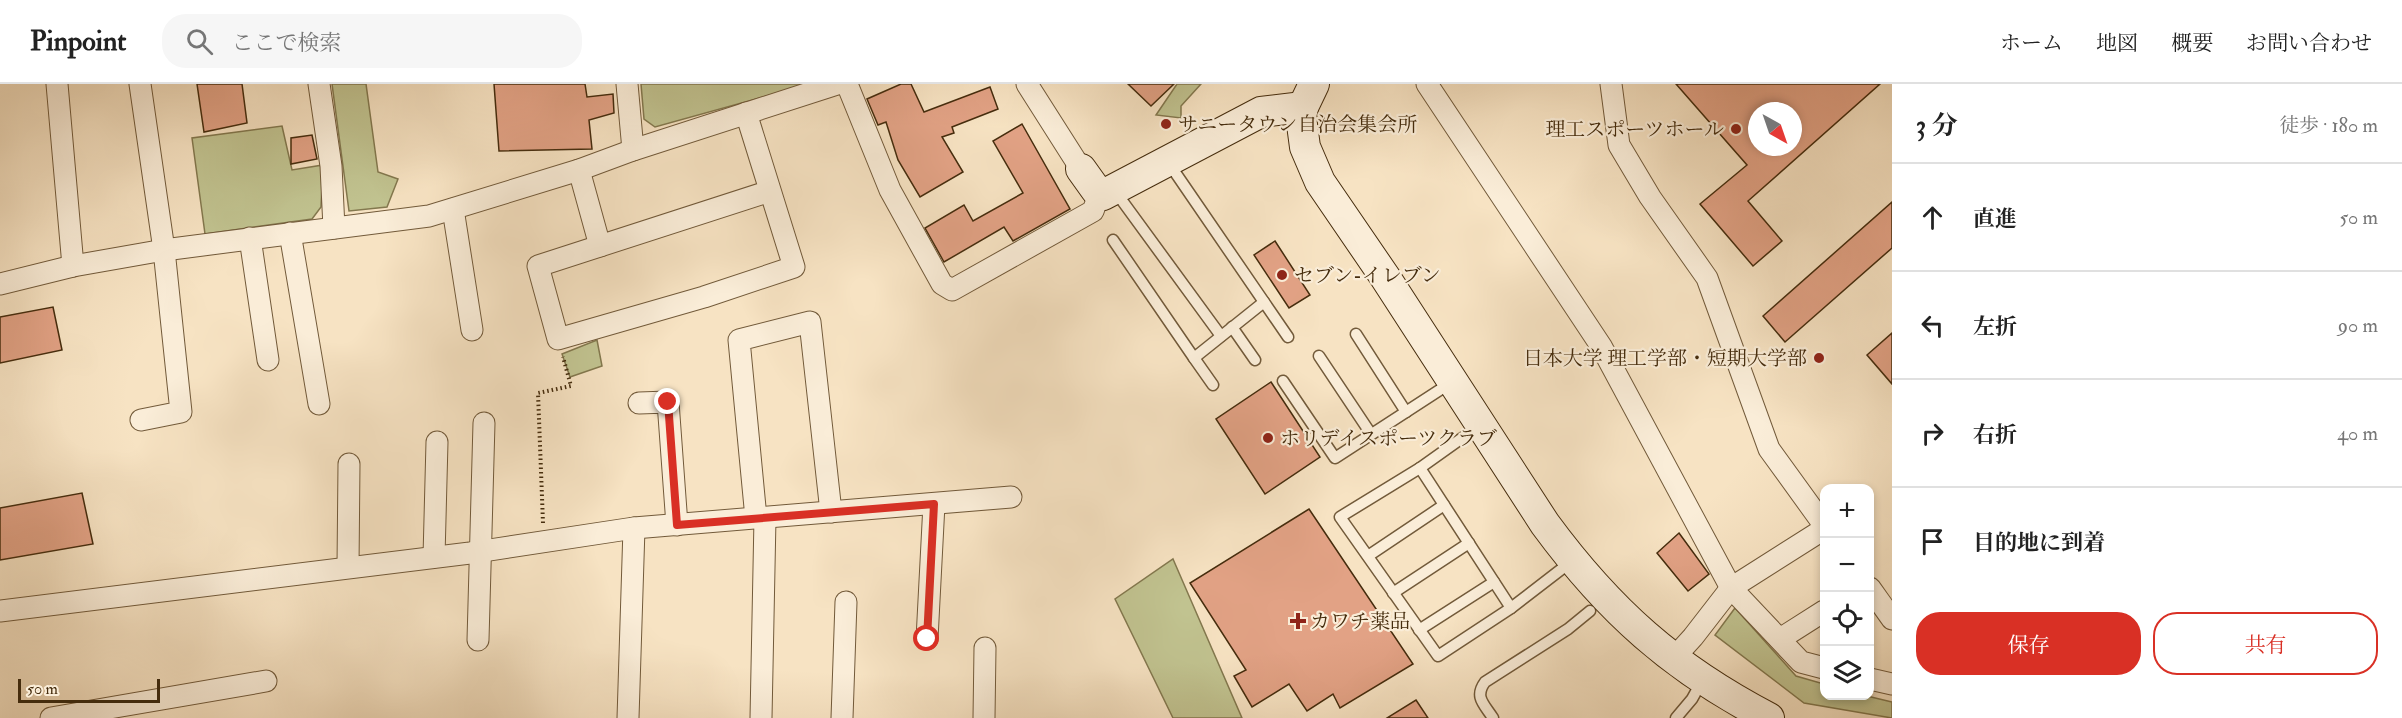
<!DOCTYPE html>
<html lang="ja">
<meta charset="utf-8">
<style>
body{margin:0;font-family:"IM FELL Double Pica","Noto Serif JP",serif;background:#f6f6f6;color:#222}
.controls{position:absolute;right:18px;bottom:18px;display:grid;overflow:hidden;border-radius:12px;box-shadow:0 3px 9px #0003}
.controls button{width:54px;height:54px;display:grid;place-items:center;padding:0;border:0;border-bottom:2px solid #e0e0e0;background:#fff;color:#222;font:30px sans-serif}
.compass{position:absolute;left:1748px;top:18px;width:54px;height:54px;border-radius:50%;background:#fff;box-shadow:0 3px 9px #0003;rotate:140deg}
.scale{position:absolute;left:18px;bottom:15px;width:142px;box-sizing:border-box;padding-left:6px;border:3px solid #452c0d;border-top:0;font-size:16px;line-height:21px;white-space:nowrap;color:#452c0d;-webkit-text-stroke:4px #faedd8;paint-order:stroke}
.stop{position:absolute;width:18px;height:18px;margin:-14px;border:4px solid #d93025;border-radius:50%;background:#fff}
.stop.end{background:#d93025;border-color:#fff;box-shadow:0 2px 6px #0008}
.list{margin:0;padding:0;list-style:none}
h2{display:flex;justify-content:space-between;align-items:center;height:78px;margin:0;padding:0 24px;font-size:26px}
h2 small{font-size:20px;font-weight:400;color:#767676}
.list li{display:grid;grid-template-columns:39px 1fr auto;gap:18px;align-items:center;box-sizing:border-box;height:108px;padding:0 24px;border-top:2px solid #e0e0e0}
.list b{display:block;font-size:22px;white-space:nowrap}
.list em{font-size:20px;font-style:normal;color:#767676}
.actions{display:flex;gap:12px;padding:18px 24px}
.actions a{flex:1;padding:14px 0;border:2px solid #d93025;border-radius:24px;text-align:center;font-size:21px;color:#d93025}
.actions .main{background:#d93025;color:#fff}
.icon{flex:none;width:33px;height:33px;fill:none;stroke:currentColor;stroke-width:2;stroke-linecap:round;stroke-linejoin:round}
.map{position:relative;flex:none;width:1892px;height:634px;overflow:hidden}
header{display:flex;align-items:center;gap:36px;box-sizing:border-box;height:84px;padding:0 30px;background:#fff;border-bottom:2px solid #e0e0e0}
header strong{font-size:28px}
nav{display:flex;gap:33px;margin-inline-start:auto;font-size:21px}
.search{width:420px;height:54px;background:#f6f6f6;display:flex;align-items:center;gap:15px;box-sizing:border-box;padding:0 21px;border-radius:24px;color:#767676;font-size:22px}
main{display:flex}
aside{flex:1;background:#fff}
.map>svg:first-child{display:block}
.green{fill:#c1c390;stroke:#83784e;stroke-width:1.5}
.building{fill:#e2a285;stroke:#452c0d;stroke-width:1.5;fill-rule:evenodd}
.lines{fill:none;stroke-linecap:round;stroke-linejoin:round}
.lane-casing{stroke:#725a3a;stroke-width:13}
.street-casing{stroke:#725a3a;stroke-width:23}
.secondary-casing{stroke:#452c0d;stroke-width:32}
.path{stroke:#452c0d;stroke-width:4;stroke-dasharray:1.5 3;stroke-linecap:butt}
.lane{stroke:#faedd8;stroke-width:10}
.street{stroke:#faedd8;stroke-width:21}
.secondary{stroke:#faedd8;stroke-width:30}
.route{stroke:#d93025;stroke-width:8}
.poi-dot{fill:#8f2418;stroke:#faedd8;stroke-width:2}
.labels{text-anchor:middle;stroke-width:4.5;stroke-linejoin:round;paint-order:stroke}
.poi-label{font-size:20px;fill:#452c0d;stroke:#faedd8;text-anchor:start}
</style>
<header>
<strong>Pinpoint</strong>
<div class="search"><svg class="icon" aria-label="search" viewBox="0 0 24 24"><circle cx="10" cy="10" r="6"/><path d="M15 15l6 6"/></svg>ここで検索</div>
<nav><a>ホーム</a><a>地図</a><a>概要</a><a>お問い合わせ</a></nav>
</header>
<main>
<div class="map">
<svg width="1892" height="634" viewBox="0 0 1892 634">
<rect width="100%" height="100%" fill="#f7e3c3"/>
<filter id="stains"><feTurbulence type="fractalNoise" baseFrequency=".00333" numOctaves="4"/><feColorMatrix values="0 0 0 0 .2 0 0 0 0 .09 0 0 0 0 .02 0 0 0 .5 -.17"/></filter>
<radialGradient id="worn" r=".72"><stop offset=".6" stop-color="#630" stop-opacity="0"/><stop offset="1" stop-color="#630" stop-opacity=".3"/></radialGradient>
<!-- green -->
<g class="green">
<polygon points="332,0 366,0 378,88 398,95 387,123 349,127"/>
<polygon points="641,0 810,0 655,43 644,35"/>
<polygon points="1177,0 1201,0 1181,22 1181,34 1156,31"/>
<polygon points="282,42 292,86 323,81 321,123 312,135 205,150 192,54"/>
<polygon points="597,256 602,282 570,293 562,270"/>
<polygon points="1173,475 1242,634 1173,634 1115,515"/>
<polygon points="1735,524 1796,592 1824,600 1824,612 1867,612 1892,618 1892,634 1804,619 1715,551"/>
</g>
<!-- building -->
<g class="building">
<polygon points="197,0 242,0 247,39 204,48"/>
<polygon points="494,0 585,0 587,13 613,10 614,29 589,36 592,65 499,67"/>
<polygon points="901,0 911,0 924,28 990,3 998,25 952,43 954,49 942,53 963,88 920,113 898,76 886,38 878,41 867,15"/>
<polygon points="1128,0 1174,0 1151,22"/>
<path d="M1676,0H1880L1748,117L1782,157L1753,182L1700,120L1747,81ZM1757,27H1793V63H1757Z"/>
<polygon points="1022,40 1070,125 1013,157 1004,143 944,178 925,144 964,121 973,137 1023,109 993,57"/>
<polygon points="312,51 317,75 291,80 291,54"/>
<polygon points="1892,118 1892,164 1785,258 1763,232"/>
<polygon points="1275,157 1310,211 1289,224 1254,171"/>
<polygon points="53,223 62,266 0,279 0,233"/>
<polygon points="1892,249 1892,300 1867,271"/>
<polygon points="1271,298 1320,373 1265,410 1216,335"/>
<polygon points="82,409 93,460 0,476 0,424"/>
<polygon points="1309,425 1413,580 1340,624 1333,610 1307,627 1289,600 1252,623 1234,592 1246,586 1190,499"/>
<polygon points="1679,449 1709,490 1688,507 1657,469"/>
<polygon points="1416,616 1428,634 1387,634"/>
</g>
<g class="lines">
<defs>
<g id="lane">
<polyline points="1168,78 1288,253"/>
<polyline points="1115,107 1221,252"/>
<polyline points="1113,156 1194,274 1264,218"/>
<polyline points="1232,243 1255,276"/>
<polyline points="1356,250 1406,328"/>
<polyline points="1319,272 1371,350"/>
<polyline points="1194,274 1213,301"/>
<polyline points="1283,297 1335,374 1452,298"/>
<polyline points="1479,342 1420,384 1340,433 1438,572 1511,524 1572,477"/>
<polyline points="1420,384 1511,524"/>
<polyline points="1368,472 1444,421"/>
<polyline points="1393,509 1469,459"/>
<polyline points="1419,546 1494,498"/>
<path d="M1493,634C1484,620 1474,613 1485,598L1568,545L1590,527"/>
<polyline points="1676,634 1692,615 1702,597"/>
</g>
<g id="street">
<polyline points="57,0 73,182"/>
<polyline points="140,0 164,166 181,328 141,336"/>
<polyline points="319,0 331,82 334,144"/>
<polyline points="627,0 633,66"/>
<polyline points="847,0 890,106 942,200 952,206 1093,127 1100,108"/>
<polyline points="1027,0 1081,85"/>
<polyline points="1427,0 1601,262 1731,504 1801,578 1824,584"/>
<polyline points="1611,0 1619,61 1650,113 1707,194 1769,365 1824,441"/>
<polyline points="746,29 794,183 704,213 558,255 538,182 770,107"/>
<polyline points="579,86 600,162"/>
<polyline points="453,125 472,246"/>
<polyline points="290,149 319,320"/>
<polyline points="250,154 268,276"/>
<polyline points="0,200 73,182 164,166 429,132 579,86 633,66 837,0"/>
<polyline points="639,319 668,318 677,441"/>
<polyline points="756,434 739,256 810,238 831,428"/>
<polyline points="434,473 437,358"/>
<polyline points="348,483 349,380"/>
<polyline points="1870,504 1892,535"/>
<polyline points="0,527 470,469 634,444 1011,413"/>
<polyline points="927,555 934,420"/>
<polyline points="1780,555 1824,527"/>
<polyline points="478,556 484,339"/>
<polyline points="1673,575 1693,553 1731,504 1824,445"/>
<polyline points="1870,595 1892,600"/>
<polyline points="51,634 266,597"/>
<polyline points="628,634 634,444"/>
<polyline points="761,634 765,434"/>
<polyline points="842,634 846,518"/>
<polyline points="984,634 985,564"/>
</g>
<g id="secondary">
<path d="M1314,0L1303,23L1301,33L1305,63L1320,98L1385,193L1545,440C1609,527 1673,584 1769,634"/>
<polyline points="1081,85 1096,106 1103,111 1261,28 1303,23"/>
</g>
</defs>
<!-- lane casing -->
<use href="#lane" class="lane-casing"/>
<!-- street casing -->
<use href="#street" class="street-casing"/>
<!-- secondary casing -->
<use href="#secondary" class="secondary-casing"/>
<!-- path -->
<polyline class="path" points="543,439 538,309 571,302 563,273"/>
<!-- lane -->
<use href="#lane" class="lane"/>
<!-- street -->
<use href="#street" class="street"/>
<!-- secondary -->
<use href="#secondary" class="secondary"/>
</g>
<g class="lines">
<!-- route -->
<polyline class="route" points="668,318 677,441 934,420 927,555"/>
</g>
<!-- markers -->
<g class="poi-dot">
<circle cx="1166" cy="40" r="6"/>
<circle cx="1736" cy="45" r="6"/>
<circle cx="1282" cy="191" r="6"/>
<circle cx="1819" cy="274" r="6"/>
<circle cx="1268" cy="354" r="6"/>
<path d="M1295 528h6v6h6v6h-6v6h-6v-6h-6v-6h6z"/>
</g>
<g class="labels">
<!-- poi labels -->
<g class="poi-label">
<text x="1178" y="47">サニータウン自治会集会所</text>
<text x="1724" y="52" text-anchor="end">理工スポーツホール</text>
<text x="1294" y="198">セブン-イレブン</text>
<text x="1807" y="281" text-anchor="end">日本大学 理工学部・短期大学部</text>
<text x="1280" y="361">ホリデイスポーツクラブ</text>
<text x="1310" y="544">カワチ薬品</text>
</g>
</g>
<rect width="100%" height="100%" filter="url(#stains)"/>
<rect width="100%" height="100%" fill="url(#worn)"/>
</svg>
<div class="controls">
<button>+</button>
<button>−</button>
<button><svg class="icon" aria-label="locate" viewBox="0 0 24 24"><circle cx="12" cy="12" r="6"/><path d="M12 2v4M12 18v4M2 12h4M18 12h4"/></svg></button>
<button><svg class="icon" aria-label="layers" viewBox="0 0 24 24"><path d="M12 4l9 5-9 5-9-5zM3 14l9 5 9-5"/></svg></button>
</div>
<svg class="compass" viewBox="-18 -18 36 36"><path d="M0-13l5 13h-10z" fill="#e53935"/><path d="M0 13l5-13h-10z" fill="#767676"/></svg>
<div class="scale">50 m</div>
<div class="stop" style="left:927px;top:555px"></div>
<div class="stop end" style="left:668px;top:318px"></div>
</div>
<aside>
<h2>3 分<small>徒歩 · 180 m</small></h2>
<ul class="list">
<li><svg class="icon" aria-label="ahead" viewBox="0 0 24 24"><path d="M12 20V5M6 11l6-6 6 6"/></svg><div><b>直進</b></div><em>50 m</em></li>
<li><svg class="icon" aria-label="left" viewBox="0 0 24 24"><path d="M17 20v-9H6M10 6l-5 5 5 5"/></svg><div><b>左折</b></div><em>90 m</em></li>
<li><svg class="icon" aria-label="right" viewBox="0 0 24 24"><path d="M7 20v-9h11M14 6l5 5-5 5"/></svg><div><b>右折</b></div><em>40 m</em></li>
<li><svg class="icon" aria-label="arrive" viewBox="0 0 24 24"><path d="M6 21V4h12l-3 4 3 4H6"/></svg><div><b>目的地に到着</b></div></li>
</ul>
<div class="actions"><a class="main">保存</a><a>共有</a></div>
</aside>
</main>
